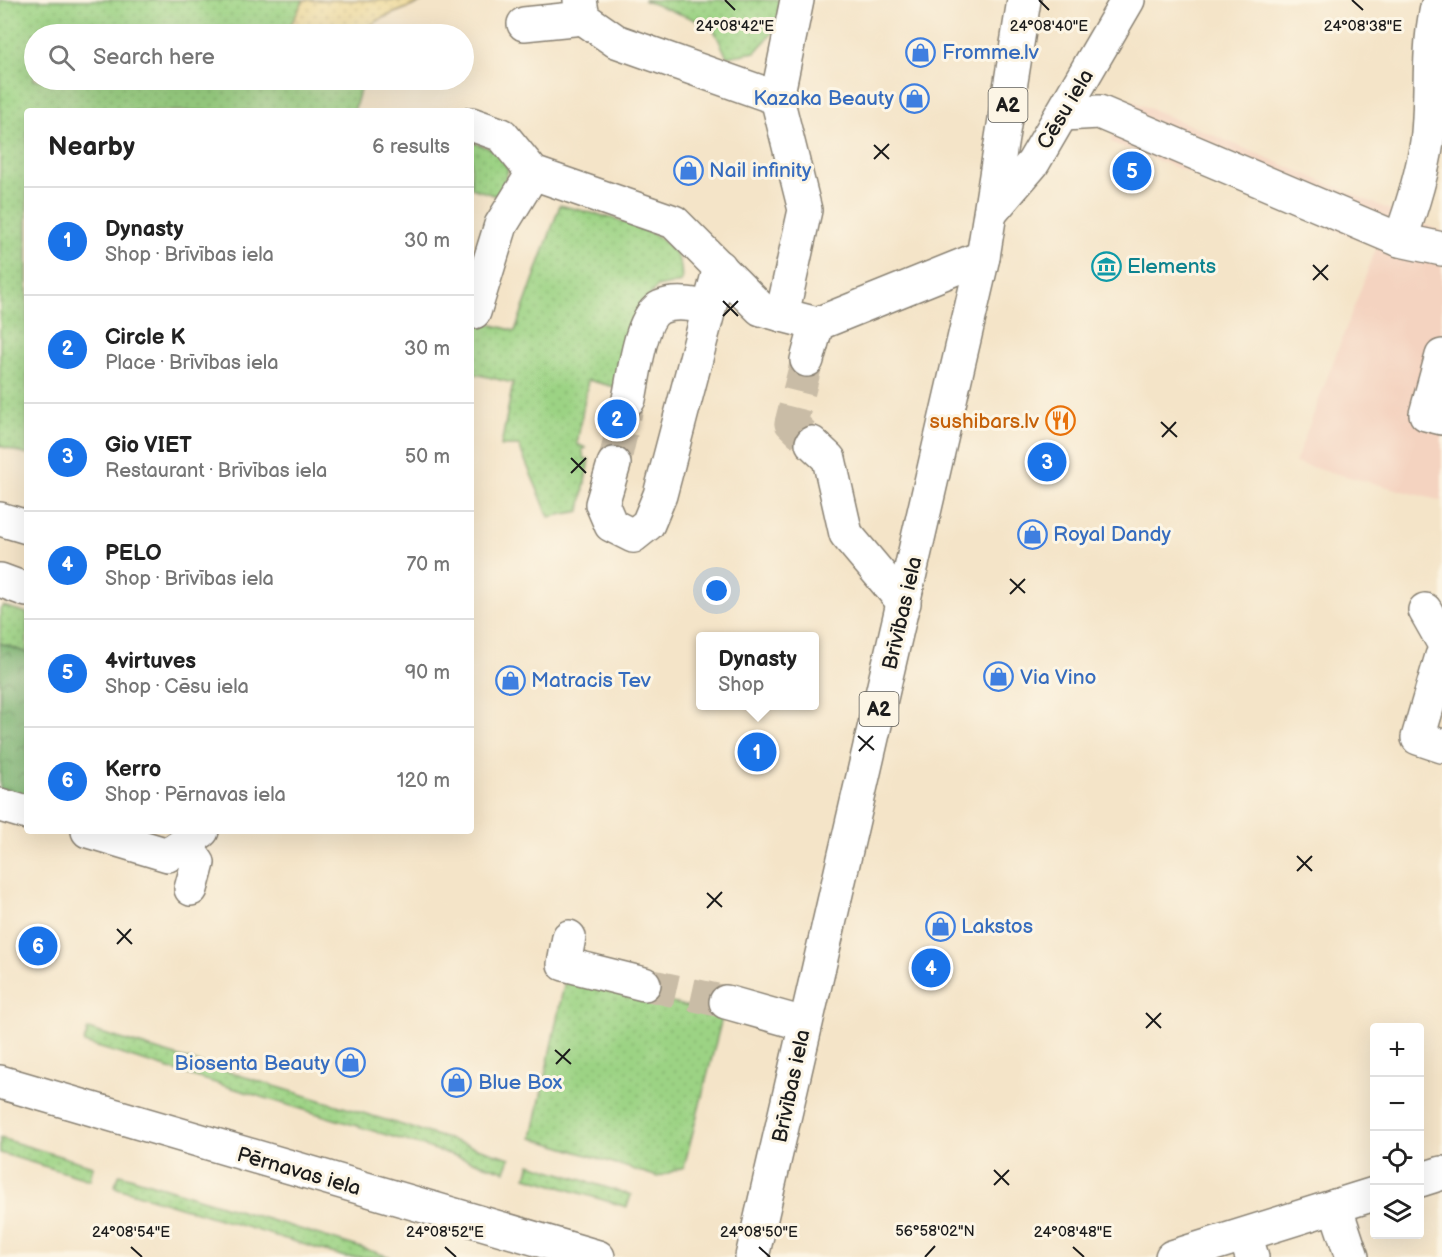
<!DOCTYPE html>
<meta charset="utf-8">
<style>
body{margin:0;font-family:"Balsamiq Sans",sans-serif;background:#f6f6f6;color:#222}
.controls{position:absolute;right:18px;bottom:18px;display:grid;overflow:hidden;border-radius:6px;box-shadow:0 6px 24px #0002}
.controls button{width:54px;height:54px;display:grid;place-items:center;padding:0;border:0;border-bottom:2px solid #e0e0e0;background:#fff;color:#222;font:30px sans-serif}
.you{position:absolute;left:717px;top:591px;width:21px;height:21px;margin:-15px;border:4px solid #fff;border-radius:50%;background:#1a73e8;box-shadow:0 0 0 9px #1a73e833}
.badge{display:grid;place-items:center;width:39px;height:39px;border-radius:50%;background:#1a73e8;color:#fff;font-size:20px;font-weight:700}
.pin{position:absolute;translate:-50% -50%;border:3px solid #fff;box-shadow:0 2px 6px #0006}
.popup{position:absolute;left:696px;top:632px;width:123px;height:78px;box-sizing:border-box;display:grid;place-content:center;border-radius:6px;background:#fff;filter:drop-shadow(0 2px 4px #0005);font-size:20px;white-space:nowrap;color:#767676}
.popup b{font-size:22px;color:#222}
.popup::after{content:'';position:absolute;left:50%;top:100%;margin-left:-12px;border:12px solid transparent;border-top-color:#fff}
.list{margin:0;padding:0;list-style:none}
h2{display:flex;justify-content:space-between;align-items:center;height:78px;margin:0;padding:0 24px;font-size:26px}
h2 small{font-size:20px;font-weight:400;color:#767676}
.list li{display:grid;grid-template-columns:39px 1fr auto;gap:18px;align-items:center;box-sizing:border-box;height:108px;padding:0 24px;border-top:2px solid #e0e0e0}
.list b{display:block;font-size:22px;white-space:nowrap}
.list p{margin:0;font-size:20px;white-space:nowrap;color:#767676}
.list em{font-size:20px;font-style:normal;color:#767676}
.icon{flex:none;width:33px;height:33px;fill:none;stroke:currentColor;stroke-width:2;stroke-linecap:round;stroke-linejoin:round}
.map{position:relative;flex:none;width:1442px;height:1257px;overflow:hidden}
.search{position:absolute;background:#fff;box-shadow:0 6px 24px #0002;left:24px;top:24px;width:450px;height:66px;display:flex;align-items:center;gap:15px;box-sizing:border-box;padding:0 21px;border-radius:33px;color:#767676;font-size:22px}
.panel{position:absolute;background:#fff;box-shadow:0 6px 24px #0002;left:24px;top:108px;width:450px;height:726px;border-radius:6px}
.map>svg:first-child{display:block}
.built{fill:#f4d3c0}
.grass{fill:url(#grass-dots);stroke:#5c7850;stroke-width:1.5}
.forest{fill:url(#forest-crowns);stroke:#4c6847;stroke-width:1.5}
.sand{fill:url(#sand-dots);stroke:#857b5d;stroke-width:1.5}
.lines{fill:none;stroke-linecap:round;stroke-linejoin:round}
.minor-tunnel{stroke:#c9bca6;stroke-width:33;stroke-dasharray:33 16;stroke-linecap:butt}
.minor-casing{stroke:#888072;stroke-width:36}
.major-casing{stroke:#888072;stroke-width:36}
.highway-casing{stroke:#888072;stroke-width:36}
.minor{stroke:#fff;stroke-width:33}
.major{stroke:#fff;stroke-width:33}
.highway{stroke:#fff;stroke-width:33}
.ticks{fill:none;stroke:#1c1c1c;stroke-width:2}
.labels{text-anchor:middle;stroke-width:6;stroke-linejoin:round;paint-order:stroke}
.shield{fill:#fcf5e5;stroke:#5f5d58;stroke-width:1.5}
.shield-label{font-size:20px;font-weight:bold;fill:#1c1c1c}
.shop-label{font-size:21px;fill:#366cbe;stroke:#fcf5e5;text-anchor:start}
.street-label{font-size:21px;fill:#1c1c1c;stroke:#fcf5e5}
.culture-label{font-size:21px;fill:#0d838f;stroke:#fcf5e5;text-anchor:start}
.food-label{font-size:21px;fill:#c56008;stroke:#fcf5e5;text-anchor:end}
.ticks-label{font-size:15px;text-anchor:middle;fill:#1c1c1c;stroke:#fcf5e5;stroke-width:6;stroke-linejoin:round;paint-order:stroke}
</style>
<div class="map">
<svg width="1442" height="1257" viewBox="0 0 1442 1257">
<defs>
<pattern id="grass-dots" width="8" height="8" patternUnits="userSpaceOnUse" patternTransform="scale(1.5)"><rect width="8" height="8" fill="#9cd384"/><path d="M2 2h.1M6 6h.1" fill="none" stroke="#86b571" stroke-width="1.8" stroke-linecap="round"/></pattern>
<pattern id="forest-crowns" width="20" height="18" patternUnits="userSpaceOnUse" patternTransform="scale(1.5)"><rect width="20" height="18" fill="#7db572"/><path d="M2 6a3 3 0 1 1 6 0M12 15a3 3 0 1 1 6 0" fill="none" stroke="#66925d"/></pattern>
<pattern id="sand-dots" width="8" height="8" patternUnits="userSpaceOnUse" patternTransform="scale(1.5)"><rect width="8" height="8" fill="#eeda9e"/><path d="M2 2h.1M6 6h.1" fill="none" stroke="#ccba88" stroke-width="1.8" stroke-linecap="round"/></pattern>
</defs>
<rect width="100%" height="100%" fill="#fcf5e5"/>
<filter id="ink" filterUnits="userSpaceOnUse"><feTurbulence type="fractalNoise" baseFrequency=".0167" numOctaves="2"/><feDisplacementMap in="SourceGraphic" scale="12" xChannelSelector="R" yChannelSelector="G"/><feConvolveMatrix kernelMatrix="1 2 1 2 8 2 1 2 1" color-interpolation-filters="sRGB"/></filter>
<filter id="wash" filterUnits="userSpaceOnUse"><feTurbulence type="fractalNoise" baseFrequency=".008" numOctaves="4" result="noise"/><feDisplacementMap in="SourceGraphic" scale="24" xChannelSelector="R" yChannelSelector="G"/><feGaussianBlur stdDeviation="1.35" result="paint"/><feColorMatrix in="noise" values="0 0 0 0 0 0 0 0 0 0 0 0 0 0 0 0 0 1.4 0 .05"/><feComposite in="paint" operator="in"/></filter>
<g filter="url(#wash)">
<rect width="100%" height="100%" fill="#f4e4c8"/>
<!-- built -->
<polygon class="built" points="1123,97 1442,232 1442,501 1295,463 1377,246 1111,142"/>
<!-- grass -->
<g class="grass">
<polygon points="0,0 304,0 286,34 34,34 34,80 363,80 354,111 27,111 27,455 0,446"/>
<polygon points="643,0 783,0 779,26 755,52 727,57 712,26"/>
<polygon points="471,142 498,151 508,170 500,197 471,188"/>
<path d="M560,205C598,216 690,227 681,282L657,287L638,310L615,387L588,380L577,444L586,448L582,450L585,459H589L580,511L549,517L519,446H501L513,383L471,373V319L515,331Z"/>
<polygon points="3,606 27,613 27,653 0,643 0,609"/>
<polygon points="565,980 723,1014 684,1167 658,1177 532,1138"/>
<polygon points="88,1029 510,1158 505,1171 84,1043"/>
<polygon points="0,1138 93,1166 90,1180 0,1153"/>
<polygon points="530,1164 631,1195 627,1207 526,1177"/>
<polygon points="120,1174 391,1257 345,1257 114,1187"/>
</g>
<!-- forest -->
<polygon class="forest" points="0,643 27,653 27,801 0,793"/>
<!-- sand -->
<polygon class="sand" points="304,0 419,0 422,2 382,18 357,34 286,34"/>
</g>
<g filter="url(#ink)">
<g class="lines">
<!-- minor-tunnel -->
<g class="minor-tunnel">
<polyline points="807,360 791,423 812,443"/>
<polyline points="614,464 629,399"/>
<polyline points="644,984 726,1002"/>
</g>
<defs>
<g id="minor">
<polyline points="580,0 583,18 616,41 777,98"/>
<polyline points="797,0 777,98 805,210 782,315 817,324"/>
<polyline points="524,24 583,18"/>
<polyline points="1064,114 1099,112 1400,240 1442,249"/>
<polyline points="471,124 502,135 533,173 674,222 761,309 782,315"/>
<polyline points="992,211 1033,163 1128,0"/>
<path d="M1400,240C1412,207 1422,176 1427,142C1433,95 1426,45 1439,0"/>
<polyline points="474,312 501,225 533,173"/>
<polyline points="1442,356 1426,414 1442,418"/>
<polyline points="807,360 817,324 983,257"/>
<path d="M629,399C634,377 640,316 661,307C676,301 692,305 708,307"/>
<polyline points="812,443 829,459 846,534 904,603"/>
<polyline points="614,464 602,504 611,525 633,536 648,524 660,495 720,267"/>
<polyline points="0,519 27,527"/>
<polyline points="0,580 27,590"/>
<polyline points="1425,610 1442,640"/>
<polyline points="1442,656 1418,738 1442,746"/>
<polyline points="0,805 27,813"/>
<polyline points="88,831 168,855 202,831"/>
<polyline points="185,845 198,863 191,889"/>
<polyline points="569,937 564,964 644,984"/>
<polyline points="726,1002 804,1024"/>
<polyline points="1335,1206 1352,1257"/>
<polyline points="1245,1235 1252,1257"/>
</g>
<g id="major">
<polyline points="0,1082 598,1257"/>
<polyline points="1420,1180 1442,1173"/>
<polyline points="1172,1257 1374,1194"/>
</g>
<polyline id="highway" points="752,1257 983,257 1024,0"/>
</defs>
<!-- minor casing -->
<use href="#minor" class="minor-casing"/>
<!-- major casing -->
<use href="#major" class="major-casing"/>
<!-- highway casing -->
<use href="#highway" class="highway-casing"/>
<!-- minor -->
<use href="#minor" class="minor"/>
<!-- major -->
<use href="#major" class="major"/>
<!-- highway -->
<use href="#highway" class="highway"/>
</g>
</g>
<!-- ticks -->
<path class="ticks" d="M725,0L735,10M1039,0L1049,10M1352,0L1363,10M874,145L889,159M874,159L889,144M1313,265L1328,280M1313,280L1328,265M723,301L738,316M723,316L738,301M1161,422L1177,437M1162,437L1176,422M571,458L586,473M571,473L586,458M1010,579L1025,593M1010,594L1025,579M858,736L874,750M859,751L873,736M1297,856L1312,871M1297,871L1312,856M707,893L722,907M707,908L722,892M117,929L132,944M117,944L131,929M1146,1013L1161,1028M1146,1028L1161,1013M555,1050L571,1064M556,1064L570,1049M994,1170L1009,1185M994,1185L1009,1170M131,1247L142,1257M445,1247L456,1257M759,1247L770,1257M1073,1247L1084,1257M925,1257L935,1246"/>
<!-- icons -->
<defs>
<symbol id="shop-ring" viewBox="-11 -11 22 22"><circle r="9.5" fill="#fcf5e5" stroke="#3f7fe0" stroke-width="1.5"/><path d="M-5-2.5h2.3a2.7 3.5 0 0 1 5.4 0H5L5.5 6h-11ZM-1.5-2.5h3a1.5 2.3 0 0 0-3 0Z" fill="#3f7fe0"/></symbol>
<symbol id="museum-ring" viewBox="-11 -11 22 22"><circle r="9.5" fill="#fcf5e5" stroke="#0f9aa8" stroke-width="1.5"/><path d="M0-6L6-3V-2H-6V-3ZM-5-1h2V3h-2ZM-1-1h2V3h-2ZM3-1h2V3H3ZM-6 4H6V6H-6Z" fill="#0f9aa8"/></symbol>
<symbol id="restaurant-ring" viewBox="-11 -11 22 22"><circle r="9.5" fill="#fcf5e5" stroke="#e8710a" stroke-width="1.5"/><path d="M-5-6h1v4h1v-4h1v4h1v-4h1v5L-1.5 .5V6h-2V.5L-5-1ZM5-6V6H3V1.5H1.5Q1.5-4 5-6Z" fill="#e8710a"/></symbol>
</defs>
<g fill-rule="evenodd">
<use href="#shop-ring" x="904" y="36" width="33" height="33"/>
<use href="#shop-ring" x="898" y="82" width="33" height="33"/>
<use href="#shop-ring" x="672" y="154" width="33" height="33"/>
<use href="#museum-ring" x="1090" y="250" width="33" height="33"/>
<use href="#restaurant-ring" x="1044" y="404" width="33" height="33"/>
<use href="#shop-ring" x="1016" y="518" width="33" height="33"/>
<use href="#shop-ring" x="982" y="660" width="33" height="33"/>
<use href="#shop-ring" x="494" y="664" width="33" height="33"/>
<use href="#shop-ring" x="924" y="910" width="33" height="33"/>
<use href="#shop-ring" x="334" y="1046" width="33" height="33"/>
<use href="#shop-ring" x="440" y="1066" width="33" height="33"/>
</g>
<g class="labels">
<!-- shield labels -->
<g class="shield">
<rect x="988.5" y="88" width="39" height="34" rx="4.5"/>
<rect x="859.5" y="692" width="39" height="34" rx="4.5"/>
</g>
<g class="shield-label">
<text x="1008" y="112">A2</text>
<text x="879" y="716">A2</text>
</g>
<!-- shop labels -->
<g class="shop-label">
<text x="942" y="59">Fromme.lv</text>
<text x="894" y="105" text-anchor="end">Kazaka Beauty</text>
<text x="709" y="177">Nail infinity</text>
<text x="1053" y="541">Royal Dandy</text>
<text x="1020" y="684">Via Vino</text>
<text x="531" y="687">Matracis Tev</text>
<text x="961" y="933">Lakstos</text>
<text x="330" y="1070" text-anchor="end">Biosenta Beauty</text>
<text x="478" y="1089">Blue Box</text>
</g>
<!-- street labels -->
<g class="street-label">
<text transform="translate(1065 109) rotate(-59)" y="7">Cēsu iela</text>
<text transform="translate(902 613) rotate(-77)" y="7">Brīvības iela</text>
<text transform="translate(791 1086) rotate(-78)" y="7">Brīvības iela</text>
<text transform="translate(299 1171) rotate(16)" y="7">Pērnavas iela</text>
</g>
<!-- culture labels -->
<g class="culture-label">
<text x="1127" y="273">Elements</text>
</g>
<!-- food labels -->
<g class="food-label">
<text x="1039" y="428">sushibars.lv</text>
</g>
</g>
<g class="ticks-label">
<text x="735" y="31">24°08'42"E</text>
<text x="1049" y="31">24°08'40"E</text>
<text x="1363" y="31">24°08'38"E</text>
<text x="935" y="1236">56°58'02"N</text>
<text x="131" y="1237">24°08'54"E</text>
<text x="445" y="1237">24°08'52"E</text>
<text x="759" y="1237">24°08'50"E</text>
<text x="1073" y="1237">24°08'48"E</text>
</g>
</svg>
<div class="controls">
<button>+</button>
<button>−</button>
<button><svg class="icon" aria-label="locate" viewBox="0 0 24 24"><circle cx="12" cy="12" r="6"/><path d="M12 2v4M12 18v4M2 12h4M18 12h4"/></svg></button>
<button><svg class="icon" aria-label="layers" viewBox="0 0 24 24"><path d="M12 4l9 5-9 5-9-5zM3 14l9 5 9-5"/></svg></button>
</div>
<div class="you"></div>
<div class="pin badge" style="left:757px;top:752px">1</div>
<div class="popup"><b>Dynasty</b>Shop</div>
<div class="pin badge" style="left:617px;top:419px">2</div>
<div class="pin badge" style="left:1047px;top:462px">3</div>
<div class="pin badge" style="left:931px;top:968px">4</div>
<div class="pin badge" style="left:1132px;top:171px">5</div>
<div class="pin badge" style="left:38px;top:946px">6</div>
<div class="search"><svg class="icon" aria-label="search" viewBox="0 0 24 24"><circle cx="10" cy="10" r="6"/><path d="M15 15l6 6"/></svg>Search here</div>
<section class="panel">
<h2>Nearby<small>6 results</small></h2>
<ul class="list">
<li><span class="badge">1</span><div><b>Dynasty</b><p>Shop · Brīvības iela</p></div><em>30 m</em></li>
<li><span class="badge">2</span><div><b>Circle K</b><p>Place · Brīvības iela</p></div><em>30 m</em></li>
<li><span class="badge">3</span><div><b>Gio VIET</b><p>Restaurant · Brīvības iela</p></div><em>50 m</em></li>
<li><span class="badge">4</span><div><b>PELO</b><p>Shop · Brīvības iela</p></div><em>70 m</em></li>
<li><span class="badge">5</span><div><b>4virtuves</b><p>Shop · Cēsu iela</p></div><em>90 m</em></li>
<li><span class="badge">6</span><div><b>Kerro</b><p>Shop · Pērnavas iela</p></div><em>120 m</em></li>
</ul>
</section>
</div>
